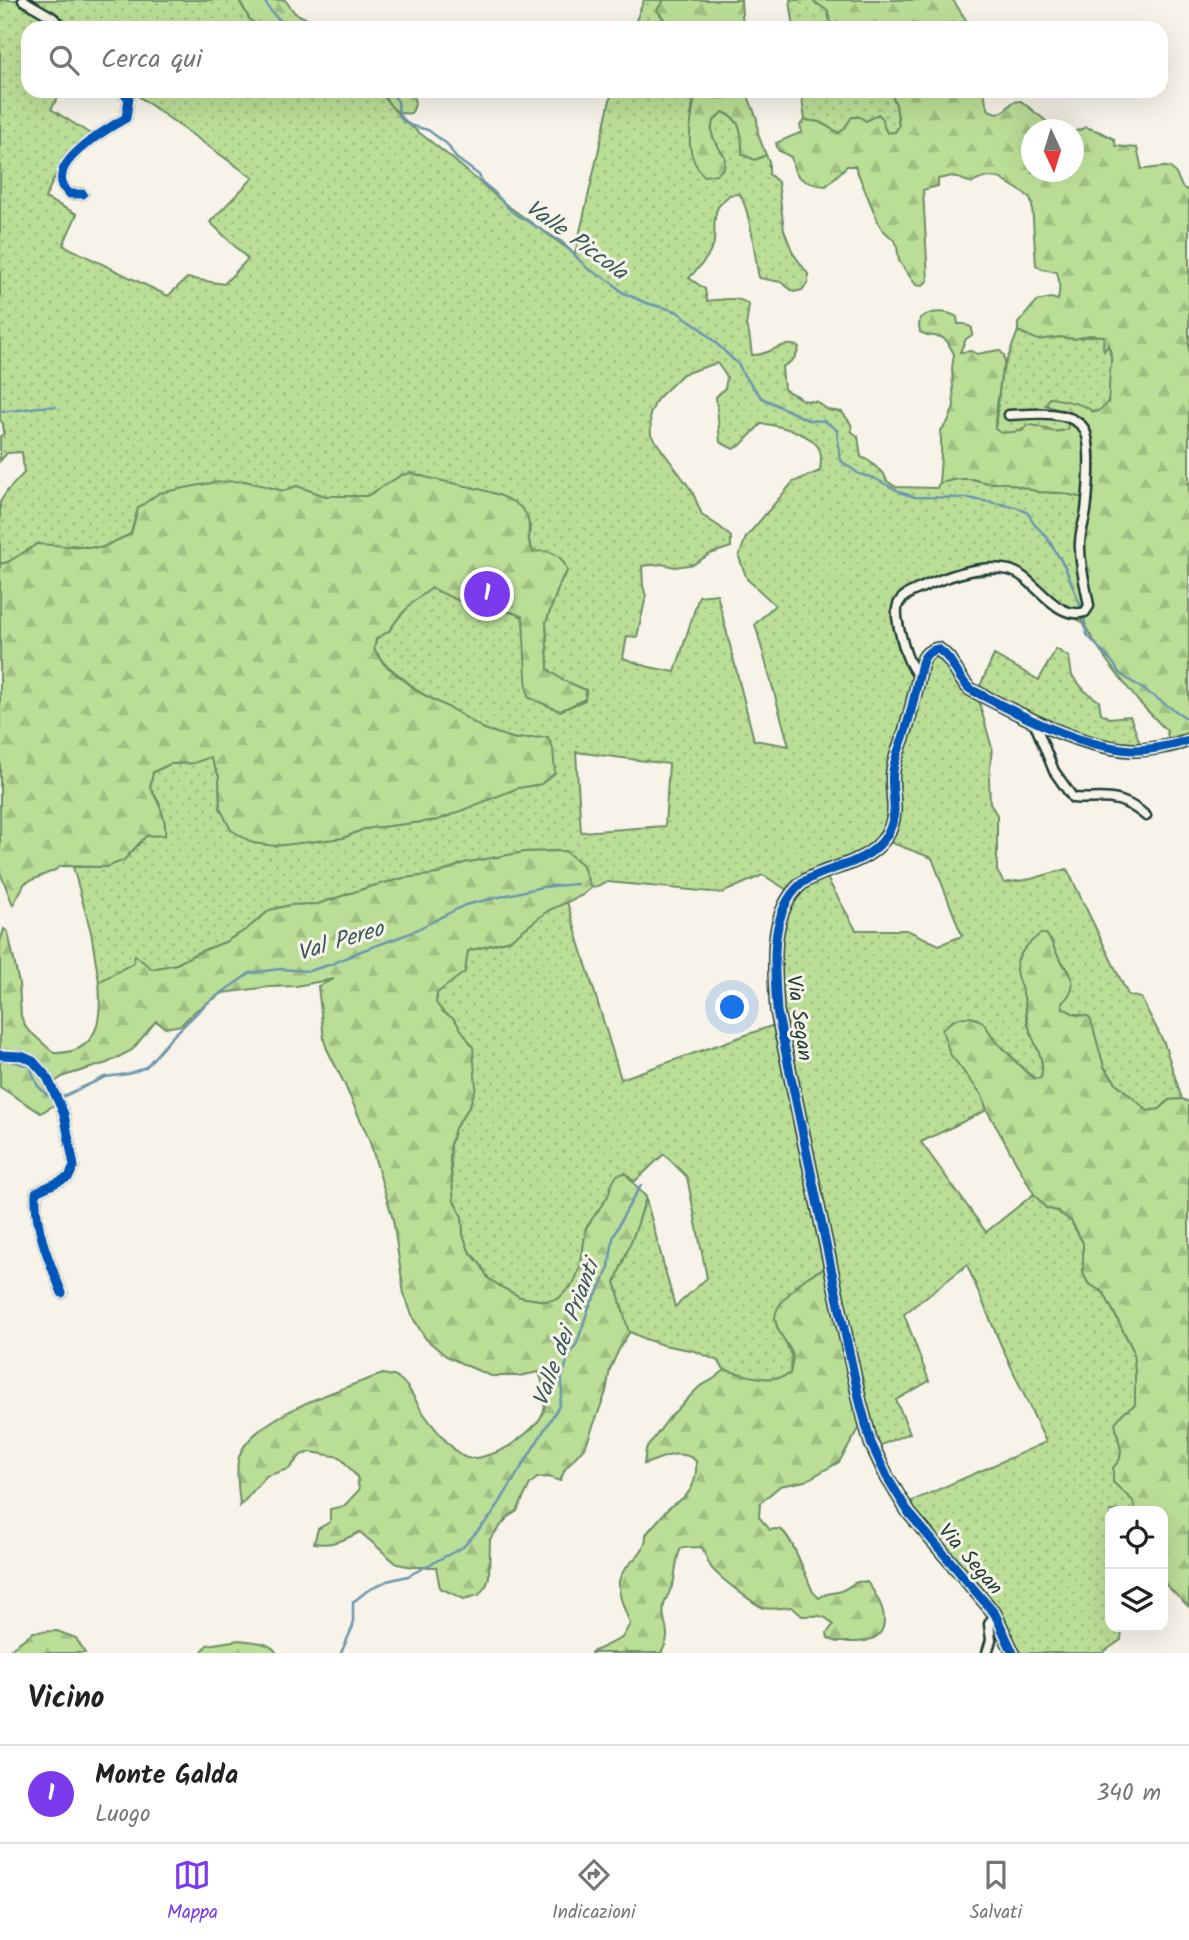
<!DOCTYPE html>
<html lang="it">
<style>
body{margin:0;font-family:Kalam,sans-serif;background:#f2f2f2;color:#222}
.controls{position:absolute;right:21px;bottom:21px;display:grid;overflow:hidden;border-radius:14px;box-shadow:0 7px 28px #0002}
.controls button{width:63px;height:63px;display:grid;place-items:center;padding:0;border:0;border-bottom:2px solid #e0e0e0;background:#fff;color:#222;font:35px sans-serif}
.compass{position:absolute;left:1021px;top:119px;width:63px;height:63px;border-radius:50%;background:#fff;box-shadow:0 7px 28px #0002;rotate:176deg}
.you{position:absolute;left:733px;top:1008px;width:24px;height:24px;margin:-18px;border:5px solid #fff;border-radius:50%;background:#1a73e8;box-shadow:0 0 0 10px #1a73e833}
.badge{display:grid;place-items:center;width:46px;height:46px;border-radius:50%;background:#7c3aed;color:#fff;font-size:23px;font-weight:700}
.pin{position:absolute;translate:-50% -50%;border:4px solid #fff;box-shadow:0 2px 7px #0006}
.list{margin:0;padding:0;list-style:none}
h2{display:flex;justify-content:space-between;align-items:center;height:91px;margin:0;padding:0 28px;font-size:30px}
h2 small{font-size:23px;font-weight:400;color:#767676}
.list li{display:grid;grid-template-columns:46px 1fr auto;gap:21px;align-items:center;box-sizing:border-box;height:98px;padding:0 28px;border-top:2px solid #e0e0e0}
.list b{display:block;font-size:26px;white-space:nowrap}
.list p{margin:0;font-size:23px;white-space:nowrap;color:#767676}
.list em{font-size:23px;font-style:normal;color:#767676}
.icon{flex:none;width:38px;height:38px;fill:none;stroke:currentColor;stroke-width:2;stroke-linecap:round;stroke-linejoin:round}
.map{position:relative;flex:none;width:1189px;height:1653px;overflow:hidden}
.search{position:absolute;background:#fff;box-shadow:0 7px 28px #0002;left:21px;right:21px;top:21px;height:77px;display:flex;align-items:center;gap:18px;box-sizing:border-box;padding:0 24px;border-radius:21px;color:#767676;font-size:26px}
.sheet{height:189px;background:#fff}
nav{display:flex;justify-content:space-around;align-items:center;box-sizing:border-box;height:98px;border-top:2px solid #e0e0e0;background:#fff;font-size:19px;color:#767676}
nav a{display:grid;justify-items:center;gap:4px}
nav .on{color:#7c3aed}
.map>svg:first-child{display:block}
.green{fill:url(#green-dots);stroke:#6d8e66;stroke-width:2;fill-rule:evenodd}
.forest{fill:url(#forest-firs);stroke:#6d8e66;stroke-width:2}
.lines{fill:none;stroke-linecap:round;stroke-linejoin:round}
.stream{stroke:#6e96ad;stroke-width:2.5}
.minor-casing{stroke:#1f3d34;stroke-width:13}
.tertiary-casing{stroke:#1f3d34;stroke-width:16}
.minor{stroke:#f7f3e8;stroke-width:8}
.tertiary{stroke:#f7f3e8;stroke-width:10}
.cycleway-casing{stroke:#f7f3e8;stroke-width:13}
.cycleway{stroke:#0057b8;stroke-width:9}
.labels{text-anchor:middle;stroke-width:6;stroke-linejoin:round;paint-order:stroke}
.street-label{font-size:21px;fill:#1f3d34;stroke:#f7f3e8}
.water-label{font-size:23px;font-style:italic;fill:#395b5c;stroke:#f7f3e8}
</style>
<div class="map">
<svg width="1189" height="1653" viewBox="0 0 1189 1653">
<defs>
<pattern id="green-dots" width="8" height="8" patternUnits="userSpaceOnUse" patternTransform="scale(1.75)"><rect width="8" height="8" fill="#bbde97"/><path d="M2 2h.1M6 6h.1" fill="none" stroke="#a0bf83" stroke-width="1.8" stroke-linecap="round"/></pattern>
<pattern id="forest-firs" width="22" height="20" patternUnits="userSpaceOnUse" patternTransform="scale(1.75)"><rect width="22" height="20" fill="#bbde97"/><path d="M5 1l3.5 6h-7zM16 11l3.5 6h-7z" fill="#a0bf83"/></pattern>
</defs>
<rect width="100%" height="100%" fill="#f7f3e8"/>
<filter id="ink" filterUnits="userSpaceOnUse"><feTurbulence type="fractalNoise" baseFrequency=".0143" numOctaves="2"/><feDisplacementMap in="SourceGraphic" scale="14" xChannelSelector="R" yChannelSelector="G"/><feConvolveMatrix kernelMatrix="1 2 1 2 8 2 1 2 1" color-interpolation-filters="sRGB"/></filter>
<g filter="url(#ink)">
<!-- green -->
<g class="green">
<path d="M0,0H239L250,20L262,28H28V91H62L51,109L92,135L65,155L45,198L77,214L63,245L168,296L187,278L224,284L248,259L210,222L253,178L131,91H367L373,96L381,93L395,111L412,127L448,155L504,203L575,254L612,91H695L691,115L725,157C714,141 702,127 723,112C743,120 742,136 742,154L755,160L766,155L769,161V174L778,182L784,230L793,253L808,274V282L802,290L794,292L781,282L759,278C754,252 752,218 740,194L729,195C726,199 721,203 718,207C711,220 717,234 713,246C708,259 698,268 689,278L705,289L707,301C721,300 739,295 749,305L746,326L749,333L752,355C770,356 782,339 799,347C797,358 791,362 782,367L784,389C790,394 796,394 802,400L817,402L828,410L842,412L851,424L852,432L858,436L861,457L868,460L884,474L887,481L896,487L937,488L939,483L958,479H972L988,483H1007L1039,492L1062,493L1093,500L1091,508L1079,528L1084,595L1082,622L1049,603L1025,581L1007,573L968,577L921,590L902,608L899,630L915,674L936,651L977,693L994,655L1039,680L1056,649L1069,657L1072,676L1085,691L1099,701L1101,713L1109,718L1130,716L1142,749L1105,746L977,695L992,748L989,778L990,803L997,815V871L1004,883L1031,879L1067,869L1128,995L1141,998L1164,1043L1182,1099L1169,1100L1160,1109L1148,1112L1117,1084L1104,1066L1087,1016C1078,1015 1065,1013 1061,1004L1066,999L1069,971L1056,953L1051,940L1016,969C1019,980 1023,991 1025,1002C1026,1009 1026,1017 1028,1024C1033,1043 1046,1057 1041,1078L1036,1079C1024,1072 1017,1062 1007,1052C997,1043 989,1034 982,1022L973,1083L982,1095L987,1110L921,1142L986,1232L1034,1194L1046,1208L1057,1211L1071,1221L1083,1243V1273L1088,1283L1104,1293L1133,1350L1135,1371V1405L1123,1413L1115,1423L1121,1450L1120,1459L1113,1468V1482L1134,1501L1136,1511H1110V1627H1122L1121,1640L1102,1653H1015L993,1611L903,1505L1046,1442L1001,1345L967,1265L904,1314L929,1381L896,1400L910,1433L874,1448L798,1283L790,1294L775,1321C783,1344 796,1347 790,1374L783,1378L759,1379L725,1370L718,1361L695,1351L663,1345L645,1339L628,1331L615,1282L637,1226L646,1199L675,1307L707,1278L687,1177L664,1154L634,1182L625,1173L611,1186L609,1196L586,1228L581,1264L574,1284L558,1299L545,1301L520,1297L501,1287L488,1278L481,1265L469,1251L463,1235L462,1217L454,1201L452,1185L450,1145L455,1128L469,1107L454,1019L443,1012L436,1003L437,993L444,987L468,951L510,940L549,910L567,902L621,1079L780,1023L778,917L792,893L763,875L722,893L608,882L591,888L582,864L565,851L525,852L464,863L438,874L404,878L369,887L318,904L290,905L270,910L247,929L225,942L197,953L177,964L152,969L133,963L99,982L91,932L73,867H107L124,860L146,836L160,835V804L150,787L153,772L170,764L194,763L210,756L219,776L220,808L275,845L343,838L364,829L438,820L518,788L541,784L547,737L515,739L484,729L455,711L421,693L384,663L374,649L376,639L389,631L399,617L413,601L432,588C451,597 470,605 491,609C505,612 510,610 523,617L529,697L560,711L585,700L586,690L562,680L548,669L546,622L562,578L567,572L565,565L533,552L529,540L530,525L412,473L402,475L367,496H325L297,486L283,491L245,481L138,508L131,534L101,548L72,545L0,564V502L7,491L24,473L22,452L7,453L0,461V436L4,434L3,424L0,420ZM717,363L727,377L725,388L716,397L720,442L733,449L740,446L761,424C775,424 806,433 815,443C823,451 821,461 820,471L793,482L746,537L739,557L747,579L775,605L755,624L789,746L754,740L717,594L699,596L675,672L649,667L623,658L627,636L637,637L646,596L643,586L642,566L662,564L675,567L694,564L710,554L731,547V537L720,527L702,515L692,491L651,435L650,414L657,399L683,374ZM576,752L669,764L665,826L581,832ZM887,841L932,858L962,936L939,945L907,930H856L823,871Z"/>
<polygon points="644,0 664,0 657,10 671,28 633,28"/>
<path d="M790,0H812C819,7 812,1 821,6C830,10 829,19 831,28H794Z"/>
<polygon points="801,91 892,91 893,98 896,104 899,126 895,132 887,133 884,127 866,121 848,123 844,129 839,133 819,122 805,120"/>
<path d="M1018,331C1035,341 1043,338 1060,337C1066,337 1072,339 1077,338C1087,337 1094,335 1105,336V350L1108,344C1113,354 1112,396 1106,405C1103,409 1101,410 1097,412C1091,411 1089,409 1083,406C1077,403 1071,405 1064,400L1046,405C1059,410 1068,413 1069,429C1050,437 1044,424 1027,425C1020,434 1011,433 1001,433L995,429L1001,376Z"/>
</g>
<!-- forest -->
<g class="forest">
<polygon points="239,0 285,0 295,13 325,28 262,28 250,20"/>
<polygon points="664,0 741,0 743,28 671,28 657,10"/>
<polygon points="812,0 953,0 966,20 972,24 972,28 831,28 828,11"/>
<path d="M367,91H411C415,99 417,105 411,113C395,116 390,105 382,93L373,96Z"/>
<path d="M695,91H746L757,119L758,134L766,155L755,160L742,154C742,136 743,119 723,112C702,127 714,141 725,157L724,168L717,174L704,176C680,151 693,122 695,91Z"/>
<path d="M892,91H984L986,103L989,110L996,113L1003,112L1013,102L1021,101L1056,129L1032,130V172H1074V132L1086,127L1100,132L1114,139L1116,146L1137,148L1142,169C1166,170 1170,156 1182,187L1189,191V742L1169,746L1167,731L1138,701L1107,661L1082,622L1083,595L1079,528L1091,508L1093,500L1062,493L1039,492L1007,483H988L972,479H958L939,483C940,469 943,444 940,432L949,420L954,406L952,369L954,354L947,341L941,337L927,335L920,332L919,325L920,318C931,311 946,310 957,317L958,324H965L972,328V335L966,339L960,352L972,351L977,354L999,350L1004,355L1005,363L1001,376L995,421V429L1001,433L1022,431L1027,425C1044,424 1050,437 1068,429C1068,413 1059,410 1046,405L1049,398C1055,398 1080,404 1086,407C1096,413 1085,410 1097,412L1108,403C1109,393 1109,383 1110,373C1111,363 1113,355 1108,345L1104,351L1103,344L1104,336L1089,335L1075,339L1060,337L1038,340L1018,331V323L1037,301L1051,298L1058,300C1060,290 1060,281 1057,272L1042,269L1036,265L1032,205L1030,198L1024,193L999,178L985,177L972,183L952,176L938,179V186L923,190L928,280L922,286L916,285L899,261L897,246L894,240L883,230L879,224L855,166H847L826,186C817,186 804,182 797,175C793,170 793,162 791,157L778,150L776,143L802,132L800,125L805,120L819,122L839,133L844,129L852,117H860L866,121L878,114L883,119L884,127L887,133L895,132L899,126L896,104L893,98Z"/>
<path d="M412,473C441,484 505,487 524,511C532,521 527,531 529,542C530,546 532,549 533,552C550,549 563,553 567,572L562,578L546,622L548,669L562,680L586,690L585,699L560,711L528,697L526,677L523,617C508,608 491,610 474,606C459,602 446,595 432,588L413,602L399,617L389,631L376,639L374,649L384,664L420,693L455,711L484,729L515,739L548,737L553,749L555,773L541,784L518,788L438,820L364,829L343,838L275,846L253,843L231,830L220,808L219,776L210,757L194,763L170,764L153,772L150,787C158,802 167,817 165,835L146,836L124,860L107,867L61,866L55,870L25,883L13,905L0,872V564L8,562L37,544L101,548L131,534L138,508L159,493L216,482L245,481L283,491L297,486L325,496H367L402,475Z"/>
<path d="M565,851L582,864L591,888L583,895L549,910L510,940L468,951L465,972L437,993L436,1003L443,1012L454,1019L473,1047L476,1088L469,1107L455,1128L450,1145V1163L454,1201L462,1217L463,1235L469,1251L481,1265L488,1278L501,1287L520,1297L545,1301L558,1299L574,1283L581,1264L586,1228L608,1196L611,1186L617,1175L625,1173L646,1197L637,1226L615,1282L629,1333L620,1347L610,1369L606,1392L586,1445L565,1469L560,1481L549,1477L537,1478L530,1484L517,1511L507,1518L490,1539L489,1577L487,1584L479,1595L464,1599L440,1588L436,1567H413L397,1564L360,1532C344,1540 332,1546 314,1543L318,1529L330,1522V1509L344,1506L359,1490L357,1477L340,1457L311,1452L301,1455L289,1469L266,1476L240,1506C239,1493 235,1468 239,1457C252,1416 344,1388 383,1374C387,1375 394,1375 398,1378C408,1384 414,1398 420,1408C427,1419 455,1455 467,1458C474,1459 482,1457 488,1455C506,1451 525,1436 537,1423C550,1407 545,1390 539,1372L519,1376H491L465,1365L446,1356L426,1339L414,1320L404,1294L393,1219L369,1139L344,1083L327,1049L324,1040L318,986L334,979L296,986L269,987L223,993L195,1011L181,1025L165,1028L156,1021L132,1050L107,1063L64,1076L47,1087L54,1105L41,1113L0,1087V942L4,929L8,932L19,984L21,1016L26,1028L54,1053C100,1054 102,1017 99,982L133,963L135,955L152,969L177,964L197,953L225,942L247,929L270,910L290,905L318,904L369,887L404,878L438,874L464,863L525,852Z"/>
<path d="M1040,934H1046C1052,941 1053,947 1057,954C1068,974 1083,983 1062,1003L1063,1008L1076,1015L1088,1016L1091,1020L1104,1067L1117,1084L1148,1111L1160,1109L1169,1100L1182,1099L1189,1102V1607L1163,1582V1511H1136L1133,1501L1113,1482V1468L1120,1459L1121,1450L1115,1423L1123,1413L1135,1405V1371L1133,1350L1104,1293L1088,1283L1083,1273V1243L1076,1229L1071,1221L1058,1211L1046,1208L1034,1194L987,1110L982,1095L950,1054L942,1030C952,1018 968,1012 982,1022C987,1026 991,1035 995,1041C999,1045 1003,1048 1007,1052C1017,1062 1023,1072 1036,1079L1041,1078C1045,1060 1038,1051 1032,1036C1026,1023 1027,1010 1024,997C1022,989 1017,979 1016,970C1016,954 1029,943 1040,934Z"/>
<path d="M829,1266L864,1421L839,1462L805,1481L780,1486L760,1503L759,1517L770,1530C774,1529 777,1528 781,1530C791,1534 807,1579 813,1592L819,1598C828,1591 833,1594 841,1591C853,1586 852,1580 867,1582C888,1609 897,1644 849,1642C841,1642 835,1643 828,1638L827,1633L833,1625C825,1613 815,1616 802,1616L792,1607C783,1608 772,1610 764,1608C755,1605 716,1575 711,1567C706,1560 707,1553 701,1547L681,1548C676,1558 676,1569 674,1580C672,1589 666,1597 664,1605C660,1625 675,1630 661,1653H590L622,1638L630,1624C626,1612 617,1594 619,1581C623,1562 647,1557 646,1534C654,1526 661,1516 669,1508C673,1503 678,1502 683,1498C694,1489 697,1475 696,1461C681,1447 661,1459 644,1464L646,1449L669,1418L699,1387L712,1380L725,1370C746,1375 769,1384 790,1374C791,1368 794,1359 792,1353C790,1348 786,1343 783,1338C771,1319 773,1310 788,1295C803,1279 808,1275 829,1266Z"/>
<polygon points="57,1631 76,1638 85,1653 9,1653 11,1649 33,1632"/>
<path d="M239,1640C252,1642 269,1641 277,1653H201L207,1645Z"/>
</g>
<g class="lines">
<!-- stream -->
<g class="stream">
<path d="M264,0C273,17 279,21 297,28"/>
<polyline points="389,91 398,101 399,115 403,121 409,125 428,130 447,144 456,158 479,175 482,182 494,192 512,212 562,242 588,269 610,281 622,292 646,303 676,311 699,327 739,365 743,374 762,398 808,420 824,421 837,430 840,460 859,474 874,478 902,493 915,497 968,498 1016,507 1028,513 1034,524 1046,536 1065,567 1081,607"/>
<path d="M0,411C19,413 37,404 56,407"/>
<polyline points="1084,616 1087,635 1114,664 1119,673 1189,720"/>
<polyline points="3,1059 30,1066 37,1085 47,1095"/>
<polyline points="62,1097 105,1077 128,1074 146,1067 172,1037 207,1003 250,973 279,969 309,971 332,964 361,951 408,934 465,905 542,887 577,884"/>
<polyline points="341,1653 353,1626 353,1602 367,1591 387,1581 408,1576 463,1547 492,1515 559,1406 562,1392 562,1378 568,1358 577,1343 589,1307 602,1284 609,1267 613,1238 623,1216 641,1185"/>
</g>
<defs>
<g id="minor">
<polyline points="23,0 52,17 65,28"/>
<path d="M83,194H70L62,186C62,182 61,178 62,174C65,154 108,128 126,118L129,98L121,91"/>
<path d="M919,676C907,664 903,644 899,628C894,607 896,598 916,590C943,578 979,563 1009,570C1035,576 1054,621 1085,612L1089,606C1086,587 1080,568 1080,548C1079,534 1084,524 1086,511C1088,493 1094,439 1082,426C1066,409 1031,414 1009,415"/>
<path d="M1033,719L1054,771L1073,798C1091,800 1110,795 1126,803C1133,806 1140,811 1146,816"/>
<path d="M0,1055L22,1056L33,1061L47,1077L64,1114L74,1166L69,1177L36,1192C34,1227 49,1261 62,1293"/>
<polyline points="987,1653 991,1640 989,1624 995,1614"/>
</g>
<path id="tertiary" d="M1013,1653L995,1614L909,1513L887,1477L871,1443L860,1402L835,1287L777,1011C775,970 767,914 801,884C811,875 837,868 850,863C867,856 882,847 890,829C899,808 890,792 893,771C895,755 903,741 907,725C913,705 917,684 922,663C925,654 929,651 938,649C954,659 956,677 970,689C1018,714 1076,746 1131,750C1146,751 1175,745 1189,740"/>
</defs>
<!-- minor casing -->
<use href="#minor" class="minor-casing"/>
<!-- tertiary casing -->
<use href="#tertiary" class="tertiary-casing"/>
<!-- minor -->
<use href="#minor" class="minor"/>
<!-- tertiary -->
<use href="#tertiary" class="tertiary"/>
<defs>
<g id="cycleway">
<path d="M83,194H70L62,186C62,182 61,178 62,174C65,154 108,128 126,118L129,98L121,91"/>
<path d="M0,1055L22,1056L33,1061L47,1077L64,1114L74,1166L69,1177L36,1192C34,1227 49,1261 62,1293"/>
<path d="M1013,1653L995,1614L909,1513L887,1477L871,1443L860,1402L835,1287L777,1011C775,970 767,914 801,884C811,875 837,868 850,863C867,856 882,847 890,829C899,808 890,792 893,771C895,755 903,741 907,725C913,705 917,684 922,663C925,654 929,651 938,649C954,659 956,677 970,689C1018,714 1076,746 1131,750C1146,751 1175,745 1189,740"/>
</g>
</defs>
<!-- cycleway casing -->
<use href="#cycleway" class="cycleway-casing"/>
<!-- cycleway -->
<use href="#cycleway" class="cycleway"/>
</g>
</g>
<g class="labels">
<!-- street labels -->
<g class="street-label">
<text transform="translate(800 1018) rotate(82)" y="7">Via Segan</text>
<text transform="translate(971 1559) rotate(49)" y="7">Via Segan</text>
</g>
<!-- water labels -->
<g class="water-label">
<text transform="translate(577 239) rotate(36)" y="8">Valle Piccola</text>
<text transform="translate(340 940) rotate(-17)" y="8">Val Pereo</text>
<text transform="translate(565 1333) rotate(-70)" y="8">Valle dei Prianti</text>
</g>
</g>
</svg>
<div class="controls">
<button><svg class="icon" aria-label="locate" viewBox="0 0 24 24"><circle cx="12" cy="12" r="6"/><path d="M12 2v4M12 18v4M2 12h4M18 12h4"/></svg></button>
<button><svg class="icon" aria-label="layers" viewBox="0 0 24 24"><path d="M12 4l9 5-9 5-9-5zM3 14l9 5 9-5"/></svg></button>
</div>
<svg class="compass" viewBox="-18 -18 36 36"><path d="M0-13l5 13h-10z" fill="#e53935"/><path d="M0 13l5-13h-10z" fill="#767676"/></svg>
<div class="you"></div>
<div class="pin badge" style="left:487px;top:594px">1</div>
<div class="search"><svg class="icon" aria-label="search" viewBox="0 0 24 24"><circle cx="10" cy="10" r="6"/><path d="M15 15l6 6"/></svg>Cerca qui</div>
</div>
<section class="sheet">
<h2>Vicino<small></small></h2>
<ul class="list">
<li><span class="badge">1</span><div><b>Monte Galda</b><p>Luogo</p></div><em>340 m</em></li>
</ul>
</section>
<nav>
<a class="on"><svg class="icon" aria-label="map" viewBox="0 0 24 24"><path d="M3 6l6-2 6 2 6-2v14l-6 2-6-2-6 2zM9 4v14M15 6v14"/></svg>Mappa</a>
<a><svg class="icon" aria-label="directions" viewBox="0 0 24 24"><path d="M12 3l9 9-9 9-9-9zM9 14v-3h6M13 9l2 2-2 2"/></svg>Indicazioni</a>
<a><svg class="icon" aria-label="saved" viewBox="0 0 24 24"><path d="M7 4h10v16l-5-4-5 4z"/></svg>Salvati</a>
</nav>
